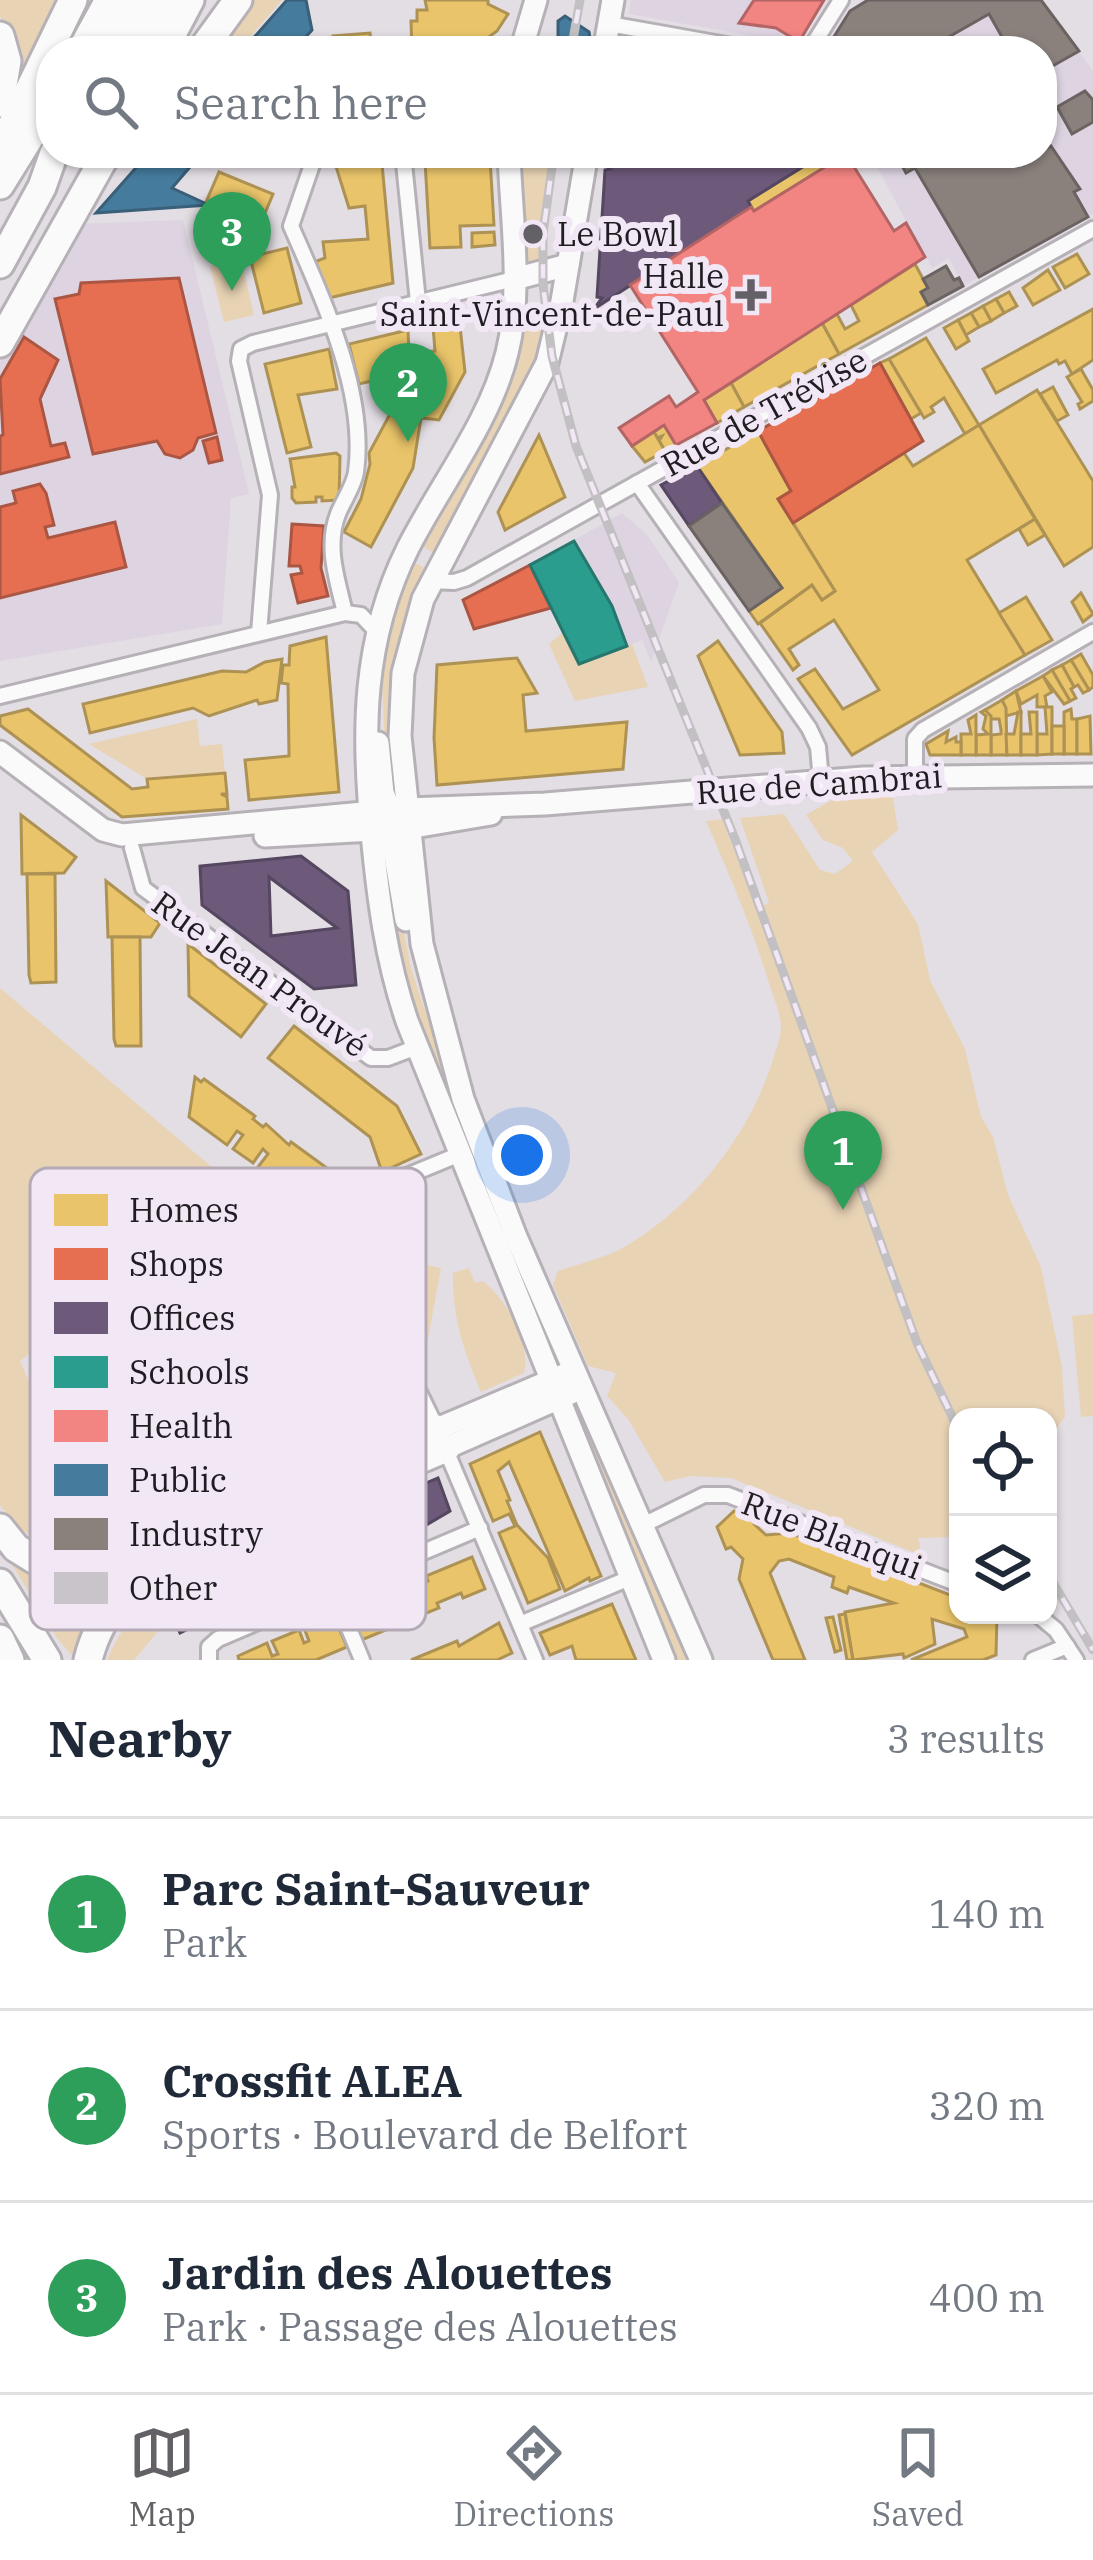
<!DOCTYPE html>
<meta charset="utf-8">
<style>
body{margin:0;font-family:"IBM Plex Serif",serif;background:#f2f2f3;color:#1f2937}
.controls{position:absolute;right:36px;bottom:36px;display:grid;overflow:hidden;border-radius:24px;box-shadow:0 3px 9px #0004}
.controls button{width:108px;height:108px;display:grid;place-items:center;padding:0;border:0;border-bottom:3px solid #e0e1e3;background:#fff;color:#1f2937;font:60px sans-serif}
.you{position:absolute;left:522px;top:1155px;width:42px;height:42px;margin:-30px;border:9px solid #fff;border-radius:50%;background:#1a73e8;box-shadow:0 0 0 18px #1a73e833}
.badge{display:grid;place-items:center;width:78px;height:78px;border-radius:50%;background:#646166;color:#fff;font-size:39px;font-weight:700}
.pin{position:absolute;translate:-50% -99px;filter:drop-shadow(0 3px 6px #0008)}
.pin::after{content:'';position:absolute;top:63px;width:42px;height:36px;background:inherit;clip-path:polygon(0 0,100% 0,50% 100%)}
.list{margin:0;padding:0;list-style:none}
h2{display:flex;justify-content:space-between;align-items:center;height:156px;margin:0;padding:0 48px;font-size:51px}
h2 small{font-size:39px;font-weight:400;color:#747a83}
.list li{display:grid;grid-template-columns:78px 1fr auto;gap:36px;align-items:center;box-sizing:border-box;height:192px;padding:0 48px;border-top:3px solid #e0e1e3}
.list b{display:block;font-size:45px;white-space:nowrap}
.list p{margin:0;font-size:39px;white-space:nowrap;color:#747a83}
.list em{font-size:39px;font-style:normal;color:#747a83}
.icon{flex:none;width:66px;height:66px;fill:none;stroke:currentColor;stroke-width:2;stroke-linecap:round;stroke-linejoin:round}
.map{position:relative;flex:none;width:1093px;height:1660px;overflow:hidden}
.search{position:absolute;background:#fff;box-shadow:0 3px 9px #0004;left:36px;right:36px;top:36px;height:132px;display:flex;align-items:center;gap:30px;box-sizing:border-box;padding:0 42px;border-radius:48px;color:#747a83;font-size:45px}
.sheet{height:732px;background:#fff}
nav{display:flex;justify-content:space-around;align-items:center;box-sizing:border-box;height:168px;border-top:3px solid #e0e1e3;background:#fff;font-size:33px;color:#747a83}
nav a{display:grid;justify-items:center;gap:6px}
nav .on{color:#646166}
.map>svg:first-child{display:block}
.built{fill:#ddd3e1}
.green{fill:#e8d3b5}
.homes{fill:#e9c46a;stroke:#ad9254;stroke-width:3}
.shops{fill:#e76f51;stroke:#ab5643;stroke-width:3}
.offices{fill:#6d597a;stroke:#564760;stroke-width:3;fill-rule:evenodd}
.schools{fill:#2a9d8f;stroke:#27776e;stroke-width:3}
.health{fill:#f28482;stroke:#b36565;stroke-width:3}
.public{fill:#457b9d;stroke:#3a5f78;stroke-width:3}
.industry{fill:#8a817c;stroke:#6a6361;stroke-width:3}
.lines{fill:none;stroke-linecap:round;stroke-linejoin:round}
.street-casing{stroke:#b5b1b6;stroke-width:20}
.secondary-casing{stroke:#b5b1b6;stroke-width:27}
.primary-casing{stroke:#b5b1b6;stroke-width:27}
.highway-casing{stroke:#b5b1b6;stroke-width:33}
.street{stroke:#fbfafb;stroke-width:14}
.secondary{stroke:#fbfafb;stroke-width:21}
.primary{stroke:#fbfafb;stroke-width:21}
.highway{stroke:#fbfafb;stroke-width:27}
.rail-casing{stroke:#c2c0c2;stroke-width:9}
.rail{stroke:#f2e7f5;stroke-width:4.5;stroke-dasharray:14;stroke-linecap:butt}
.poi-dot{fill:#646166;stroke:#f2e7f5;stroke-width:4.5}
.labels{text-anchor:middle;stroke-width:12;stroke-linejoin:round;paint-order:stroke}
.poi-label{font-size:33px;fill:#201d22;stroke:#f2e7f5;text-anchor:start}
.street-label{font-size:33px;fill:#201d22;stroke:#f2e7f5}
.key{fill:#f2e7f5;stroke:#b3aab6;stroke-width:3}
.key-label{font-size:33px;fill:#201d22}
</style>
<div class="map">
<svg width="1093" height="1660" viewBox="0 0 1093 1660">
<rect width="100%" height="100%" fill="#e3dee4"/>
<!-- built -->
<g class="built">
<polygon points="631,0 824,0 799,42 792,43 629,14"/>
<polygon points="868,0 1041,0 1093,71 1093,214 963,286 949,258 932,268 869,153 1042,153 1042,51 825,51 850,11"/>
<polygon points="183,220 249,494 231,498 222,624 0,661 0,362 77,224"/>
<polygon points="622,513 647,535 679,582 651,662 642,640 579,664 530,565"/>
</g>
<!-- green -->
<g class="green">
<polygon points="0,0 55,0 6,112 11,37 0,16"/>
<polygon points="250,0 282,0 238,51 214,51"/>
<polygon points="516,153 556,153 545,262 523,267"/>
<polygon points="241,259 254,315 224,322 210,266"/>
<polygon points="555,308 545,353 441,557 417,543 519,316"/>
<polygon points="408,559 432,572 417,601 396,773 386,773 381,659"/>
<polygon points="562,633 579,664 632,644 648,687 575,701 549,644"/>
<polygon points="197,719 200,746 222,744 225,773 147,779 89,744"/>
<path d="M892,792L898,830L872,852L918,924L930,980L965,1049L981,1117L993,1137L1008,1195L1041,1267L1062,1367L1065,1417L1048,1439V1417H958V1537L918,1538L922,1556L731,1478L690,1476L665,1482L628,1419L607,1396L616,1373L588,1366L553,1285L558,1271C578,1264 600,1259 619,1250C690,1211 747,1139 772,1063C775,1052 781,1039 781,1027C781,1013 773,997 769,983C752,927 729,874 706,821L722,819L757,908L769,903L740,818L784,814L820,870L835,874L853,861L843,848L823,840L806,815L844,793Z"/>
<polygon points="392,869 411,969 455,1099 532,1291 527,1294 466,1151 400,972 383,870"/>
<path d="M0,988L272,1218L345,1249L441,1268L422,1371C331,1336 245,1302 165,1246L20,1361L101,1543C52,1550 30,1546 0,1505Z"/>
<path d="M469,1268L475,1283L483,1281C507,1301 531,1341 524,1373L481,1392C464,1351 452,1318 453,1273Z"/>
<polygon points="1093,1314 1093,1416 1081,1417 1072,1316"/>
<polygon points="592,1431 694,1660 672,1660 584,1435"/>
<polygon points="0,1545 30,1567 169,1554 76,1660 57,1638"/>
<path d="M205,1575L134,1660H107C129,1608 155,1595 205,1575Z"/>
</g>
<!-- homes -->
<g class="homes">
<polygon points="425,0 488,0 488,4 508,14 497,31 478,45 412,51 411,21 417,21 417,10 427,10"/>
<polygon points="370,33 372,51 334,51 333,36"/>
<polygon points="346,153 381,153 393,283 329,298 314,262 325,258 323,242 368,239 365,206 349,208 333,157"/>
<polygon points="825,153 846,154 754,211 748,201"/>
<polygon points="490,158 494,225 460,226 461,247 430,248 425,161"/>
<polygon points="219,172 273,194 260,225 206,202"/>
<polygon points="494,232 495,245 472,247 472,233"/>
<polygon points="287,248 301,303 264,313 250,257"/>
<polygon points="1077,254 1089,274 1065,288 1053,267"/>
<polygon points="915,264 928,288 921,292 928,305 839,354 822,323 837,314 845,329 859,321 851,305"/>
<polygon points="1048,270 1060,290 1033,305 1023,288"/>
<polygon points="1009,292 1017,306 1004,313 996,299"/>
<polygon points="996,299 1004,313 991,321 983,306"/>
<polygon points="983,306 991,321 979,327 971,313"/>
<polygon points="458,308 465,372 439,420 421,418 413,468 371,547 344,532 361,499 370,464 369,453 411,375 410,372 359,384 349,344 408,330 409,353 435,351 432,314"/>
<polygon points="1093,309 1093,360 1072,374 1065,361 1059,364 1057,360 996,393 983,369"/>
<polygon points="971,313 979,327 966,335 958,320"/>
<polygon points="958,320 969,341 956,349 944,328"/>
<polygon points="822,323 839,354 744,407 731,383"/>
<polygon points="926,338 979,425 965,434 944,398 931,407 934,412 924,418 889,359"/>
<polygon points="329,349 337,389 298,395 311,447 287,453 265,364"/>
<polygon points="889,359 921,413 911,419 880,363"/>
<polygon points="1081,369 1093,390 1093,401 1080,409 1078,404 1082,402 1067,377"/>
<polygon points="731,383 744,407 717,423 704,400"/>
<polygon points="1053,387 1068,415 1057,421 1040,394"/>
<polygon points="1037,390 1093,481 1093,547 1064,566 979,425"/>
<polygon points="664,425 676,445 665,451 659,441 662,436 657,438 654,432"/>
<polygon points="979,425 1035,519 967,560 1025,655 852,755 798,679 815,669 843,709 879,690 834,620 789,649 799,665 793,670 760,623 812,585 822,600 835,591 793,523 904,453 913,466"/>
<polygon points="758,431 791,491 778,499 835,591 822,600 812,585 758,624 749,611 782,588 697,466"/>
<polygon points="654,432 665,451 645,462 632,446"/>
<polygon points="539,435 565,497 505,530 498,512"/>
<polygon points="336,453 340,456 339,500 322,501 322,497 316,497 316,502 296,503 292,498 292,487 295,487 290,459"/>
<polygon points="1035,519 1045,535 1028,545 1019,529"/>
<polygon points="1081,593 1093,614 1083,622 1072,602"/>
<polygon points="1026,597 1052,640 1025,655 999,613"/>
<polygon points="326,637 339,792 249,800 245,760 289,756 288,684 281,683 283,665 289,665 290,646"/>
<polygon points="718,641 782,732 784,753 740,755 698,656"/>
<polygon points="1081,654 1093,675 1093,687 1089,690 1071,660"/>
<polygon points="517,658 537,693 523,695 526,731 627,722 623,769 437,785 434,738 437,665"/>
<polygon points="282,659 277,700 259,704 257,700 209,716 193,708 90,733 83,704 222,671 246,672 265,662"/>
<polygon points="1071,660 1089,690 1083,693 1078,685 1074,687 1062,665"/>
<polygon points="1062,665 1074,687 1071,689 1076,698 1070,701 1052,670"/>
<polygon points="1052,670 1070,701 1064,704 1043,676"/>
<polygon points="1043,676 1052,692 1045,696 1047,707 1037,707 1037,695 1021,704 1016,691"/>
<polygon points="1016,691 1021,712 1006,716 1002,700"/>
<polygon points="1002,700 1006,708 1007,755 991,755 991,735 1001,734 1001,730 999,719 991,719 985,710"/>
<polygon points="1045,707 1052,707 1052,754 1037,755 1037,734 1047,734"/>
<polygon points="28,709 132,789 148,787 147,779 225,773 227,794 221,794 227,797 228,809 122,817 0,725 0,716"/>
<polygon points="1071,709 1072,719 1077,719 1077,754 1064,754 1064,712"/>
<polygon points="985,710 991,716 991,755 976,755 976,735 988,734 983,729 986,716 981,712"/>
<polygon points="1018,712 1021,712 1021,755 1007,755 1006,734 1014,734"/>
<polygon points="1029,712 1037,712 1037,755 1021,755 1021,734 1031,734"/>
<polygon points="976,715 976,755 961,755 961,734 971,734 968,720"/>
<polygon points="1090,716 1091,754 1077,754 1077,719"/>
<rect x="1052" y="726" width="12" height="28"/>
<polygon points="948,731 946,742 956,737 956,742 961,742 961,755 930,755 926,744"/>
<polygon points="21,815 76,857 64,873 22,874"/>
<polygon points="27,874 55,874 56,982 31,983 29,975"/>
<polygon points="106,881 160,923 151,937 108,937"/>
<polygon points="112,937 140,937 141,1046 116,1046 114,1039"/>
<polygon points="188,944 266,1004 241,1037 189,996"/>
<polygon points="294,1026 397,1106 421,1154 382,1172 370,1137 268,1058"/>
<polygon points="195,1077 201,1082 204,1079 255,1116 253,1119 263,1127 266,1124 289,1145 291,1142 349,1184 306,1201 258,1167 268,1154 263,1149 253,1163 233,1149 243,1135 237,1131 227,1145 189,1117"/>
<polygon points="540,1432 601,1576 590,1581 589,1578 565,1591 509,1462 498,1471 510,1500 507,1501 517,1525 548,1558 560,1589 528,1603 499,1533 515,1526 509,1514 493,1521 470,1464"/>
<polygon points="734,1511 755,1519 754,1524 766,1535 790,1533 958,1598 958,1615 997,1615 996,1655 983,1660 911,1660 967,1637 964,1629 932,1619 935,1644 904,1658 903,1654 853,1660 845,1612 894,1603 849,1587 847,1593 832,1587 834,1577 789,1559 779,1561 770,1573 805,1660 773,1660 739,1579 743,1559 731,1547 726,1549 717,1527"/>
<polygon points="472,1557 485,1589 463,1598 461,1593 437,1603 439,1608 412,1619 409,1614 396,1620 398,1625 359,1641 346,1610 368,1600 370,1606 387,1599 387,1592 404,1586 406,1591 428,1581 426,1576"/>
<polygon points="612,1604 636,1660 576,1660 572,1646 550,1655 540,1633"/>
<polygon points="845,1614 853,1660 847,1660 839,1615"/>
<polygon points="333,1615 347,1647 316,1660 239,1660 238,1656 267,1643 272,1656 278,1654 272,1641 299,1630 304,1643 309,1641 304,1628"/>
<polygon points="833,1617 841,1650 835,1652 826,1618"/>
<polygon points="499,1623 512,1653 497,1660 411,1660 457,1641 459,1646"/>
</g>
<!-- shops -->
<g class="shops">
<polygon points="179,278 216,433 198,438 193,450 180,458 165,454 157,441 93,454 55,299 79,294 81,283"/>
<polygon points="24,337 58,360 40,399 51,446 65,443 69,457 0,474 0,436 3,435 0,379"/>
<polygon points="880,363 923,441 793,523 778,499 791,491 758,431"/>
<polygon points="217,437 222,460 209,463 203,441"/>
<polygon points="40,484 46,493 54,525 45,527 48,538 115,522 126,567 0,598 0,507 16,503 13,491"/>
<polygon points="292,524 324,526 321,568 328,596 298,603 291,575 302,573 300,566 289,566"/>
<polygon points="530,565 551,608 474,629 463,600"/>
</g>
<!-- offices -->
<g class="offices">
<polygon points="621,153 825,153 748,201 751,207 594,309 602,298 597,297 605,170 610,169 604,163"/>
<polygon points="697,466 722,503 689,526 661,485"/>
<path d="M301,856L348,891L356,985L314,989L202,905L200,866ZM269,877L337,928L271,936Z"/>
<polygon points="438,1478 450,1511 401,1540 333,1568 312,1531"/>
<polygon points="301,1536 314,1568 180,1633 172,1616 205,1575"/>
</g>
<!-- schools -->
<polygon class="schools" points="574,541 612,606 627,646 579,664 530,565"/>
<!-- health -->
<g class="health">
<polygon points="754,0 824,0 799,42 776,28 739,23"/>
<polygon points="846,154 894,231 906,223 925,257 704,400 717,423 676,445 664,425 632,446 619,428 669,396 676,407 698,392 630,285 751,207 754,211"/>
</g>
<!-- public -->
<g class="public">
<polygon points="287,0 306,0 312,30 293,51 242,51"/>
<polygon points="565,16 589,32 592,51 558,51 558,21"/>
<polygon points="149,153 202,153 172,188 209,205 96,213"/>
</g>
<!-- industry -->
<g class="industry">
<polygon points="868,0 1041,0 1079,51 1042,72 1042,51 1015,51 1010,42 1006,44 989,14 924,51 865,51 858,39 845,46 847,51 825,51 850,11"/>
<polygon points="1085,91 1093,100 1093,122 1072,134 1057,107"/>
<polygon points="1051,146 1080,189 1074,192 1088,217 979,277 915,168 906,173 895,153 1042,153 1042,147 1044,150"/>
<polygon points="946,266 954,280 959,278 963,286 928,305 921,292 928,288 923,279"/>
<polygon points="722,503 782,588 749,611 689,526"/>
</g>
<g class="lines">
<defs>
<g id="street">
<polyline points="609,24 760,51"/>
<polyline points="809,51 841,0"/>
<path d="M316,153L291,226C322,297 367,392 356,472C354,486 343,501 338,514C325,547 338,582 345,613"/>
<polyline points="403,153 418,302"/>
<polyline points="637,483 809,728 818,747 821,780"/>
<polyline points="432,581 454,582 467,578 1093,229"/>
<polyline points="259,633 270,495 239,361 241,349 253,343 514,279"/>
<polyline points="0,696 345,613 361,615 377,632"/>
<polyline points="915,776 915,739 923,730 1093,632"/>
<polyline points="132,848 143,888 371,1058 388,1058 417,1047"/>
<polyline points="349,1222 348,1208 356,1197 460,1154"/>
<path d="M383,1369L122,1470C105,1474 88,1476 77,1461C67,1430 45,1377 64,1349L157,1276L176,1270L275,1323L406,1380L419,1392L437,1429L535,1660"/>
<polyline points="641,1526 704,1495 728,1495 958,1584"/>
<polyline points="333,1590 362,1660"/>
<polyline points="1038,1615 1056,1630 1076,1660"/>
<polyline points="520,1624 632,1577"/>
<polyline points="209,1660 209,1647 218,1639 480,1528"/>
<polyline points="1033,1660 1067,1646"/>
</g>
<g id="secondary">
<polyline points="407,809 545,804 863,778 1093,775"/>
<polyline points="408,828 491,814"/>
</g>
<g id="primary">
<polyline points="521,51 536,0"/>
<polyline points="604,51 613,0"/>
<path d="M509,153C511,218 523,289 507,353C490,422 440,485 408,548C362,640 362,734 372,833C378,898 386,959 407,1021L664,1660"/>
<polyline points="587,153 562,301 547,363 423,599 403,673 400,736 422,944 463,1099 516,1237 701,1660"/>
<polyline points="514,279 568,265"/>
<polyline points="378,743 383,793 393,817"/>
<polyline points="0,752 103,830 122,835 407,809"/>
<polyline points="379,819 392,838 406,920"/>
<polyline points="265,836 408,828"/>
<polyline points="437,1429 564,1375"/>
<polyline points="446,1448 571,1393"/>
</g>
<g id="highway">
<polyline points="0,36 7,61 0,103"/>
<polyline points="81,51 109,0"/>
<polyline points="108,51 136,0"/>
<polyline points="132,51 162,0"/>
<polyline points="163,51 190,0"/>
<polyline points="201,51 238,0"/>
<polyline points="0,150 73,0"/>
<polyline points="0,185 51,103"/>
<polyline points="0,264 42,187 54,153"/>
<polyline points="0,343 107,153"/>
<polyline points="345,1491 446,1448"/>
<polyline points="0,1528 16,1548 45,1566 68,1571 95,1569 132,1558 336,1478 437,1429"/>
<polyline points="0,1583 47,1660"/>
<polyline points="0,1639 10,1660"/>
<path d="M88,1660C101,1608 134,1577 181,1556"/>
</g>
</defs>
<!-- street casing -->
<use href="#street" class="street-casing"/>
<!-- secondary casing -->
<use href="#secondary" class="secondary-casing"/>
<!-- primary casing -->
<use href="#primary" class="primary-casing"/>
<!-- highway casing -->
<use href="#highway" class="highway-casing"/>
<!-- street -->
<use href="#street" class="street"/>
<!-- secondary -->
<use href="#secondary" class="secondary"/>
<!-- primary -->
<use href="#primary" class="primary"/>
<!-- highway -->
<use href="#highway" class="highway"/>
<defs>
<g id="rail">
<polyline points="571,51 580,0"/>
<polyline points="554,153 543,233 543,285 552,356 576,446 735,839 917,1343 958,1429"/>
<polyline points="1048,1574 1093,1650"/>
</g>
</defs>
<!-- rail casing -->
<use href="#rail" class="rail-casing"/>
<!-- rail -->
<use href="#rail" class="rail"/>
</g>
<!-- markers -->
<g class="poi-dot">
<circle cx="533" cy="234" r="12"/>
<path d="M745 277h12v12h12v12h-12v12h-12v-12h-12v-12h12z"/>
</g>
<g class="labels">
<!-- poi labels -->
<g class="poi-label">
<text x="557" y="246">Le Bowl</text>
<text x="724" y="288" text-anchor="end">Halle<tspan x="724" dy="38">Saint-Vincent-de-Paul</tspan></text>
</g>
<!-- street labels -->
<g class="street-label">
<text transform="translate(764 412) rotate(-29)" y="12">Rue de Trévise</text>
<text transform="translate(819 784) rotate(-4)" y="12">Rue de Cambrai</text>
<text transform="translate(260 974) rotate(36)" y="12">Rue Jean Prouvé</text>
<text transform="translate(832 1535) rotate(21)" y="12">Rue Blanqui</text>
</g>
</g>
<!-- legend -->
<rect x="30" y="1168" width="396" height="462" rx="18" class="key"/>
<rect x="54" y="1194" width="54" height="32" fill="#e9c46a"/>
<rect x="54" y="1248" width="54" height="32" fill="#e76f51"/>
<rect x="54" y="1302" width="54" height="32" fill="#6d597a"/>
<rect x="54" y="1356" width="54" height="32" fill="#2a9d8f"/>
<rect x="54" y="1410" width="54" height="32" fill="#f28482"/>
<rect x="54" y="1464" width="54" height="32" fill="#457b9d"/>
<rect x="54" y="1518" width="54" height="32" fill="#8a817c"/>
<rect x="54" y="1572" width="54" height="32" fill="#c9c4ca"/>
<g class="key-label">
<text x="129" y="1222">Homes</text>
<text x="129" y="1276">Shops</text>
<text x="129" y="1330">Offices</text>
<text x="129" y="1384">Schools</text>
<text x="129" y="1438">Health</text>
<text x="129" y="1492">Public</text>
<text x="129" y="1546">Industry</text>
<text x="129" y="1600">Other</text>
</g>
</svg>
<div class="controls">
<button><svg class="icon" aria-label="locate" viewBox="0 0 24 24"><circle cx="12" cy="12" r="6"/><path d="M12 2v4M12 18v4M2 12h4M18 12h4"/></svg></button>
<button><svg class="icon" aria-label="layers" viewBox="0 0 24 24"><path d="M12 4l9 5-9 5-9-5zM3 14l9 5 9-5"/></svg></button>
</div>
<div class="you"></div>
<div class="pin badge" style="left:843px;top:1210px;background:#2e9e5b">1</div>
<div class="pin badge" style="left:408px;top:442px;background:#2e9e5b">2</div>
<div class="pin badge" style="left:232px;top:291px;background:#2e9e5b">3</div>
<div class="search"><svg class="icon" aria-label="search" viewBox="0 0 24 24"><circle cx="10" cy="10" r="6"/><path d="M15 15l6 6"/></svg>Search here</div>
</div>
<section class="sheet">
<h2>Nearby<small>3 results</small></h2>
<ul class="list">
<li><span class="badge" style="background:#2e9e5b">1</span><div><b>Parc Saint-Sauveur</b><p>Park</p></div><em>140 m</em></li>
<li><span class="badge" style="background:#2e9e5b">2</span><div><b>Crossfit ALEA</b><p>Sports · Boulevard de Belfort</p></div><em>320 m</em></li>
<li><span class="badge" style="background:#2e9e5b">3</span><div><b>Jardin des Alouettes</b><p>Park · Passage des Alouettes</p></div><em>400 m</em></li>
</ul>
</section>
<nav>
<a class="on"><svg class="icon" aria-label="map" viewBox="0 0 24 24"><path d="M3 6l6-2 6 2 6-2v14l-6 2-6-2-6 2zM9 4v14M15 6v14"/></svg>Map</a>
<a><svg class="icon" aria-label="directions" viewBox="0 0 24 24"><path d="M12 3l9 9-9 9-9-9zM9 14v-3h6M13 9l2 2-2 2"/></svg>Directions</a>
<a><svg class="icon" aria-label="saved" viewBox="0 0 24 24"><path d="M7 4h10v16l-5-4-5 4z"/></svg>Saved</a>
</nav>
